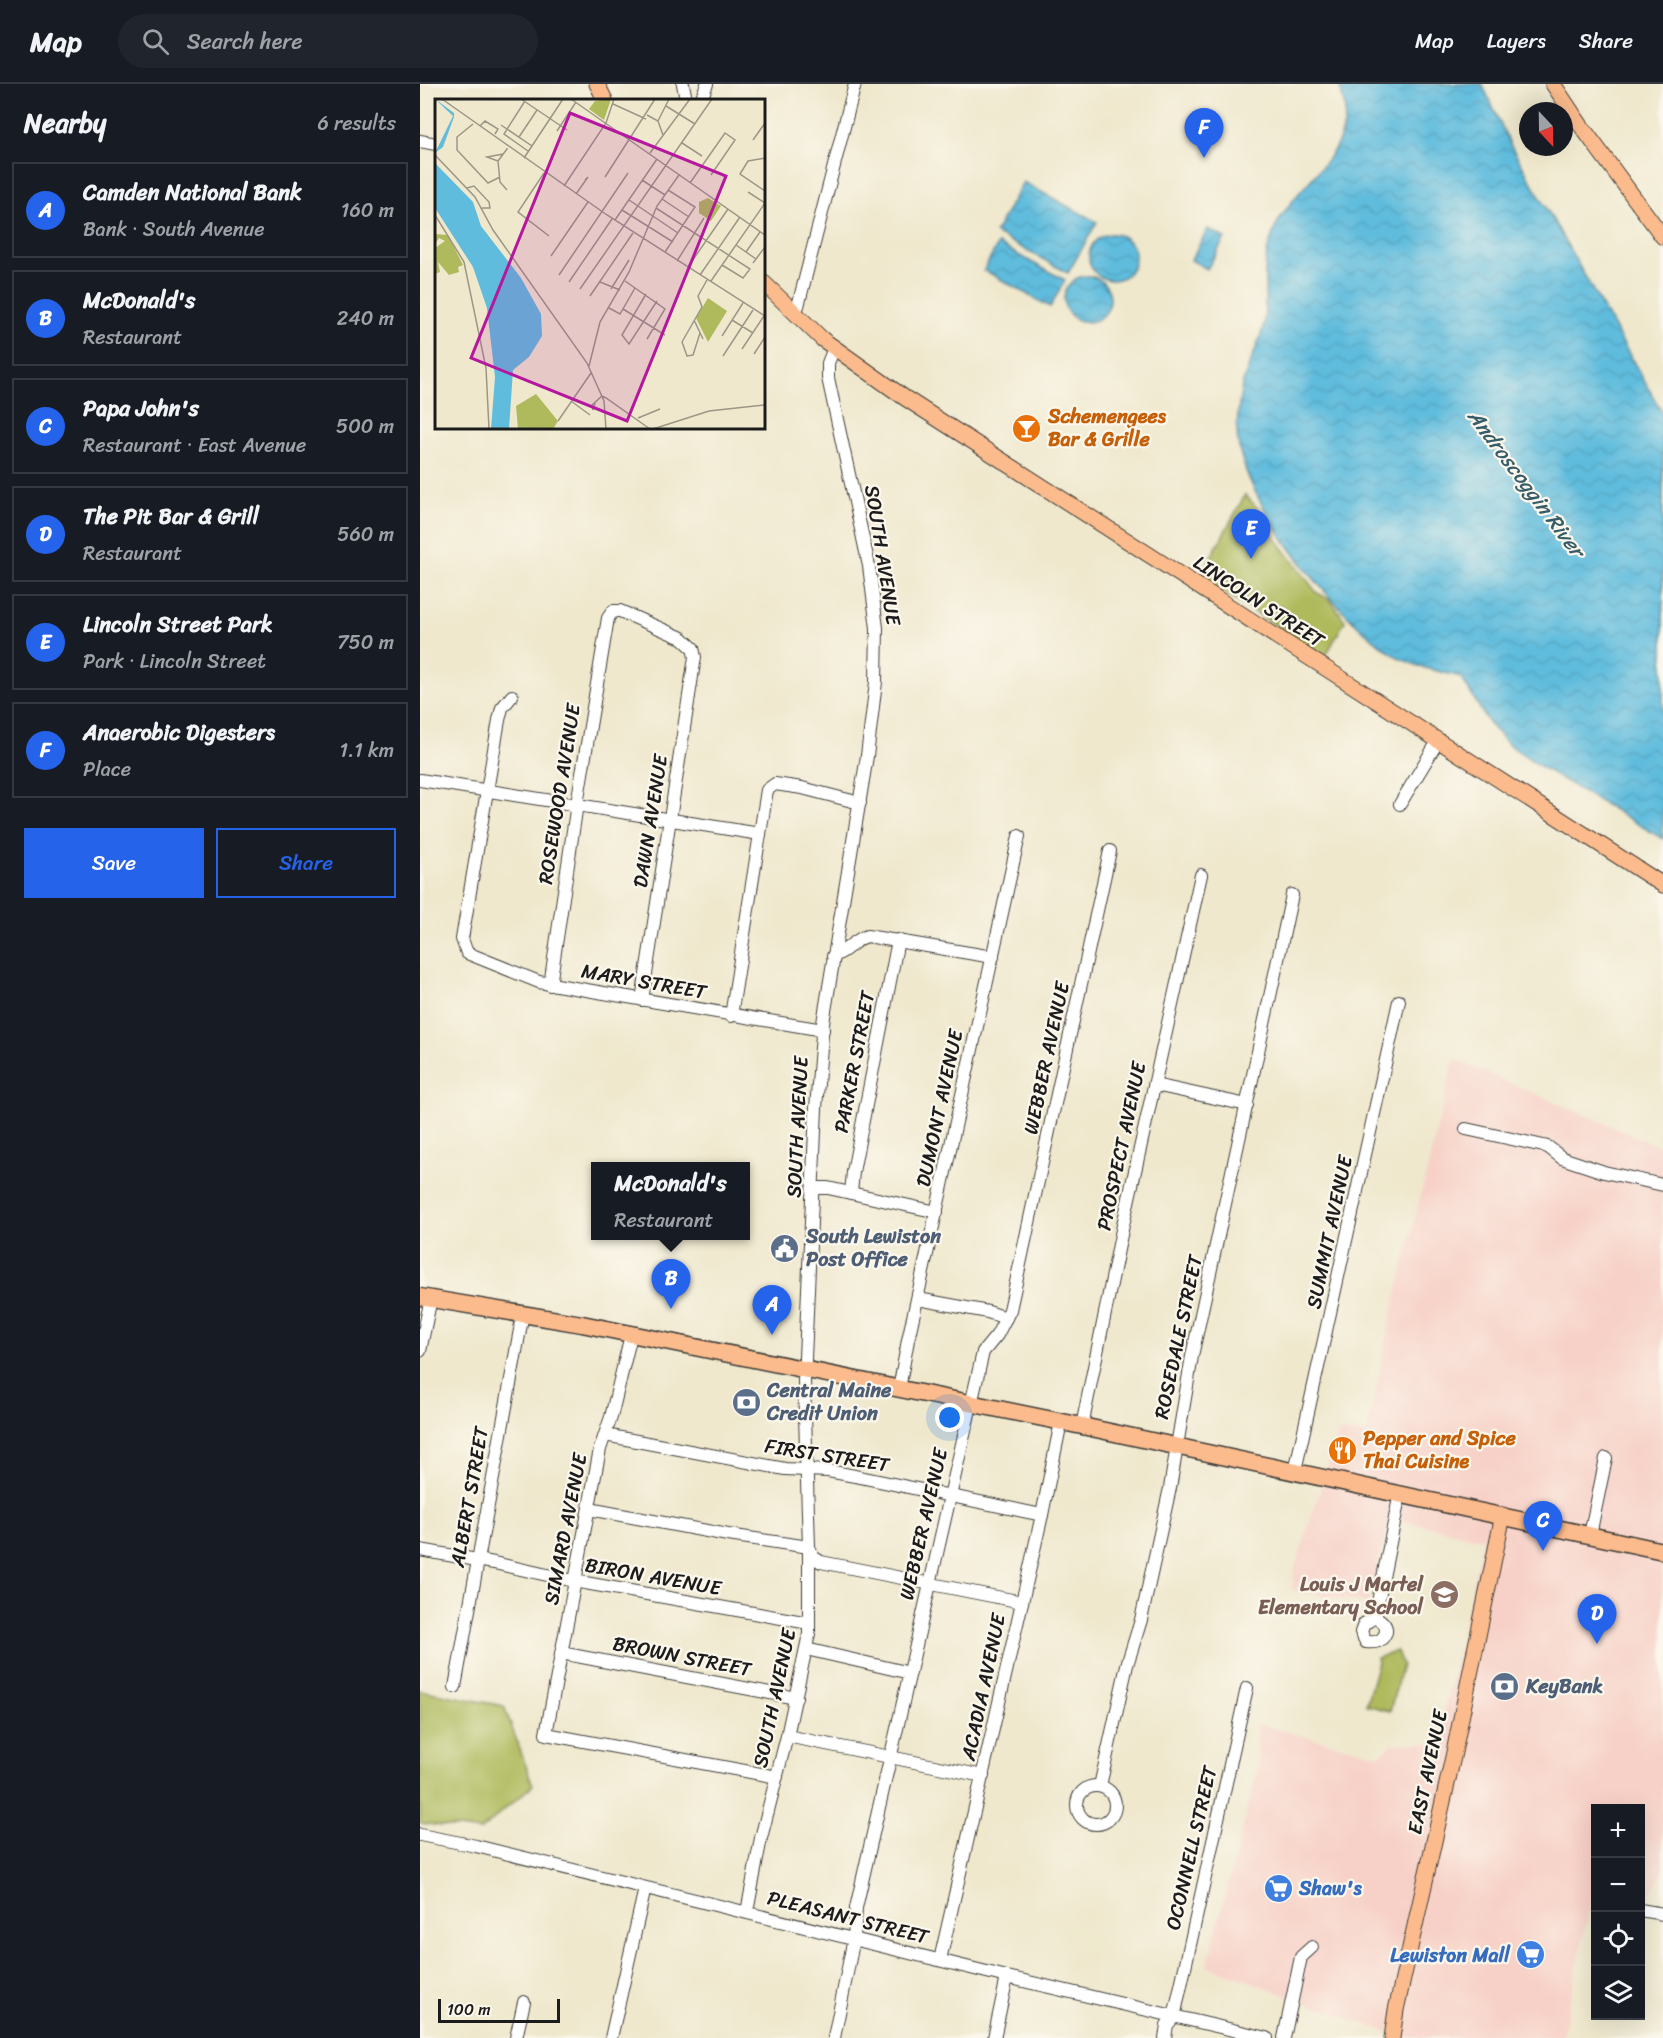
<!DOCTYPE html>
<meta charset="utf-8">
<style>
body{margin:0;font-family:Sriracha,sans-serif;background:#20242c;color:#f1f3f6}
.controls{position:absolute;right:18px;bottom:18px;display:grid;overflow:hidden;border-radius:0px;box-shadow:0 6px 24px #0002}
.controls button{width:54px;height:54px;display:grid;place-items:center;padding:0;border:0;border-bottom:2px solid #363941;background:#171b24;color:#f1f3f6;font:30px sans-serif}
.compass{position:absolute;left:1099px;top:18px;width:54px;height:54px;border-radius:50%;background:#171b24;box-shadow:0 6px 24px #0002;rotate:158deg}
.scale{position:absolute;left:18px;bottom:15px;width:122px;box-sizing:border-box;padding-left:6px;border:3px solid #1c1c1c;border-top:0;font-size:16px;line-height:21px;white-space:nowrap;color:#1c1c1c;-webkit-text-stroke:4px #fbf7ec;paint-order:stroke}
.you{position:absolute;left:530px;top:1334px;width:21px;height:21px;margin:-15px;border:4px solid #fff;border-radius:50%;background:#1a73e8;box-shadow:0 0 0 9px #1a73e833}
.badge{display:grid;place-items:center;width:39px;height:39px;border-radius:50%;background:#2563eb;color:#fff;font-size:20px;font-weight:700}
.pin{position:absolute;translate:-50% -50px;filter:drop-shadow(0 2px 3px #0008)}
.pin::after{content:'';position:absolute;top:32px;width:21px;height:18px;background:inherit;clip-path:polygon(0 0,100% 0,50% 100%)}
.popup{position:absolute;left:171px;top:1078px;width:159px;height:78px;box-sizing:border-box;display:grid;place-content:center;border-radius:0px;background:#171b24;filter:drop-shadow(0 2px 4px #0005);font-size:20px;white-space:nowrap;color:#9ea1a6}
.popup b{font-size:22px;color:#f1f3f6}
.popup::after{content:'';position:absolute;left:50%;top:100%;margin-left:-12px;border:12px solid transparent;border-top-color:#171b24}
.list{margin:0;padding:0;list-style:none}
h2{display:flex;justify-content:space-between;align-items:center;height:78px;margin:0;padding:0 24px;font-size:26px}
h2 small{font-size:20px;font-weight:400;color:#9ea1a6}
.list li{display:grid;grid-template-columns:39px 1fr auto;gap:18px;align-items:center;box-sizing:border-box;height:96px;margin:0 12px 12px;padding:0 12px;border:2px solid #363941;border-radius:0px}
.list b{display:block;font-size:22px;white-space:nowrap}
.list p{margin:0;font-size:20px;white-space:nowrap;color:#9ea1a6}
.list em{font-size:20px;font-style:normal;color:#9ea1a6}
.actions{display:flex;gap:12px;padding:18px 24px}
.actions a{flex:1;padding:14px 0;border:2px solid #2563eb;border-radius:0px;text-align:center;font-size:21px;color:#2563eb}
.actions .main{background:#2563eb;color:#fff}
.icon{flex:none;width:33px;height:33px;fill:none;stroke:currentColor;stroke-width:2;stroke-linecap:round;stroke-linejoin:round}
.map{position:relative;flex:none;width:1243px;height:1954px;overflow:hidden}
header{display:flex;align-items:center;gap:36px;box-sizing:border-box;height:84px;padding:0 30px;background:#171b24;border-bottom:2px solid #363941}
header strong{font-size:28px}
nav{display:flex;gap:33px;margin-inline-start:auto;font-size:21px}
.search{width:420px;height:54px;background:#20242c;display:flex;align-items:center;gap:15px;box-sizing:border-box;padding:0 21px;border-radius:33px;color:#9ea1a6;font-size:22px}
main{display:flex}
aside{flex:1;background:#171b24}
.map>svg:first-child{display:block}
.built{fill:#f7d1c7}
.green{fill:#aeba5c;stroke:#656b3c;stroke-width:1.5}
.water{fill:url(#water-waves);stroke:#3e6c7c;stroke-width:1.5}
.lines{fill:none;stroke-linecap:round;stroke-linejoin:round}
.minor-casing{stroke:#3c3b37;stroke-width:14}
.major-casing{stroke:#3c3b37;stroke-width:17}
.highway-casing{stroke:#3c3b37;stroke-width:19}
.minor{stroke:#fff;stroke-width:12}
.major{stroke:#fbbb8c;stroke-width:15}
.highway{stroke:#fbbb8c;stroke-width:16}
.labels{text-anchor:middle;stroke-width:4.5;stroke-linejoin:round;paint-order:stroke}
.food-label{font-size:20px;font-weight:bold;fill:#c56008;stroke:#fbf7ec;text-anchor:start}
.street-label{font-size:20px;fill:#1c1c1c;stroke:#fbf7ec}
.service-label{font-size:20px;font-weight:bold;fill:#4e5e75;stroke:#fbf7ec;text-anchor:start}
.education-label{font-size:20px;font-weight:bold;fill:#785e54;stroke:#fbf7ec;text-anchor:end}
.shop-label{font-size:20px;font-weight:bold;fill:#366cbe;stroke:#fbf7ec;text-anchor:start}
.water-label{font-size:21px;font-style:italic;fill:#375c69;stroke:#fbf7ec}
.inset-road{fill:none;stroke:#9b9686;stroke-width:1.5}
.view{fill:#b5179e;fill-opacity:0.15;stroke:#b5179e;stroke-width:3}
.inset-edge{fill:none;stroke:#1c1c1c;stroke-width:3}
</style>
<header>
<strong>Map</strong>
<div class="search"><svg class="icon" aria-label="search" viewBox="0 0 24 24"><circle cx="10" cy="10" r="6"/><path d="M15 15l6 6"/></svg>Search here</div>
<nav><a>Map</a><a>Layers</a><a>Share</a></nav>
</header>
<main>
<aside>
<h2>Nearby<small>6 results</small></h2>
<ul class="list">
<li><span class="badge">A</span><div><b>Camden National Bank</b><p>Bank · South Avenue</p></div><em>160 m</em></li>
<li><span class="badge">B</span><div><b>McDonald's</b><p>Restaurant</p></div><em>240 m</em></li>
<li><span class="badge">C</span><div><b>Papa John's</b><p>Restaurant · East Avenue</p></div><em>500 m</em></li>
<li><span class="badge">D</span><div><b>The Pit Bar &amp; Grill</b><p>Restaurant</p></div><em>560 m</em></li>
<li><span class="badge">E</span><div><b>Lincoln Street Park</b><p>Park · Lincoln Street</p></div><em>750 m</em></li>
<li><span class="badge">F</span><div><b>Anaerobic Digesters</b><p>Place</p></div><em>1.1 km</em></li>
</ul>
<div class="actions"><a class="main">Save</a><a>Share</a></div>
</aside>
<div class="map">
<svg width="1243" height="1954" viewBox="0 0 1243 1954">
<defs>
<pattern id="water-waves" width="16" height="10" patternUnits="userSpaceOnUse" patternTransform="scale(1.5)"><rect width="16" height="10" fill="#5fbcdd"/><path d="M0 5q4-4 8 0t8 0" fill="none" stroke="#52a1bd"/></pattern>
</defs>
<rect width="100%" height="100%" fill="#fbf7ec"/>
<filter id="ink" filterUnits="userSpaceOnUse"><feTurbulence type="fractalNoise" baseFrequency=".0167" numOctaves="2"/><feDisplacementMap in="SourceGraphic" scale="12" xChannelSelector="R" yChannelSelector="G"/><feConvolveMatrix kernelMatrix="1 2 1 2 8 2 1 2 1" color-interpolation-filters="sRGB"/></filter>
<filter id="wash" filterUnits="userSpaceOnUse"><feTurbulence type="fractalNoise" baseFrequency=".008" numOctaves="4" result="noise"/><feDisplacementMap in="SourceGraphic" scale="24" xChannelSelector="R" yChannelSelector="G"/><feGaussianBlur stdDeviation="1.35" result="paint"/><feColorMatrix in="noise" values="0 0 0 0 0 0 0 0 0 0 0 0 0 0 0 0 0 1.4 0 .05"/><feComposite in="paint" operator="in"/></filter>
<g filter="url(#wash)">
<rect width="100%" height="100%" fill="#efe8cd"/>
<!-- built -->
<polygon class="built" points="1034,975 1243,1064 1243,1787 1228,1813 1221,1812 1220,1724 1176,1724 1175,1808 1173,1808 1142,1954 983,1954 787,1882 838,1684 837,1640 959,1671 972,1660 1017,1659 1063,1455 970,1434 948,1519 871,1506 875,1484 919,1348 947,1350 971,1233"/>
<!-- green -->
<g class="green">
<polygon points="825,411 844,431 857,456 897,509 910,515 925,537 905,573 780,493"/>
<polygon points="977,1567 982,1581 970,1627 946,1621 958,1578 957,1574"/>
<polygon points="0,1606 84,1622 113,1701 60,1747 0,1739"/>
</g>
<!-- water -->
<g class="water">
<path d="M919,0H1062L1090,60L1243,330V755L1123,684L1088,660L1070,641L1041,593C1019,587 992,583 973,570C917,533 816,413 817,344C818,330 819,312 823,299C828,280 838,263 843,244C849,217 840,186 850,158C853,150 856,140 861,133C881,99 927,71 925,27C925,18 921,8 919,0Z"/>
<polygon points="603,98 677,138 648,189 575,149"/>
<polygon points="788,145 805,154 787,185 771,176"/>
<circle cx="692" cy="173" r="23"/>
<polygon points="578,160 645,196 630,223 564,186"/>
<circle cx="667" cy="215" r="23"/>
</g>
</g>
<g filter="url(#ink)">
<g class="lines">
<defs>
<g id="minor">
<polyline points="263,0 266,16"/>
<polyline points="281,16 287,0"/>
<polyline points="0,57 16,60"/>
<polyline points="374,229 378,222 435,0"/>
<polyline points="92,612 82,624 79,636 42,855 47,869 119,898 403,946"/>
<polyline points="0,696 340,750"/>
<polyline points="980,720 1018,657"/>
<path d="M413,872C427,868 433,856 447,852L573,873"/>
<polyline points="130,901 157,720 188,534 193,527 200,527 262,554 273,564 275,573 222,916"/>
<polyline points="311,932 347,706 355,700 382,704 440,719"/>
<polyline points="735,1001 827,1021"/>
<polyline points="1046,1045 1128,1063 1142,1074 1184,1088 1243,1101"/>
<polyline points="393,1104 408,1104 517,1128"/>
<polyline points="431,1109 433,1088 478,856"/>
<polyline points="498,1215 568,1228 586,1234"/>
<polyline points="211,1251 191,1333 180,1365 126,1650 357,1693"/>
<polyline points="0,1267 11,1214"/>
<polyline points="479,1305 488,1256 599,752"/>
<polyline points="662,1342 703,1141 781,791"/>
<polyline points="185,1351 365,1385 408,1387 435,1392 622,1431"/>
<polyline points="875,1387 979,917"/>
<polyline points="169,1425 308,1451 389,1463 393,1473 401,1478 602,1518"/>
<polyline points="1170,1451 1186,1374"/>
<polyline points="0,1466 74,1479 154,1497 389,1539"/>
<path d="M955,1533C961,1536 967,1540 966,1548C962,1558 956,1559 946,1558L941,1548L944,1540L955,1533L980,1409"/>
<polyline points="386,1565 490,1589"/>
<polyline points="141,1569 376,1614"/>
<polyline points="35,1603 103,1229"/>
<polyline points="367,1652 563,1692"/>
<circle cx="676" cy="1721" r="19"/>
<polyline points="680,1702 707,1581 721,1536 750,1404 772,1272 872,811"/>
<polyline points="0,1751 56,1762 587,1893 847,1954"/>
<polyline points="1220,1826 1243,1830"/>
<polyline points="327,1828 341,1754 367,1652 389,1550 389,1463 384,1297 396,1024 403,939 447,672 456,598 457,544 449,482 408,294 408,279 414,264"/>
<polyline points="520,1876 622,1431 641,1338"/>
<polyline points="96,1954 104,1918"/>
<polyline points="191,1954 225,1804"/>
<polyline points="414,1954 434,1854 436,1824 563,1268 577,1251 590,1226 690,767"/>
<polyline points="574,1954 587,1893"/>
<polyline points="745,1954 747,1941 754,1933 827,1604"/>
<polyline points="864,1954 881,1873 892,1863"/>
</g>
<g id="major">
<polyline points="177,0 185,16"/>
<polyline points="1133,0 1159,39 1243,153"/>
<polyline points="344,199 402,255 485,314 1243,801"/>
<polyline points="972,1954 976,1926 1033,1673 1083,1431"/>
</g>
<polyline id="highway" points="0,1213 162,1240 662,1342 1243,1467"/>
</defs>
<!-- minor casing -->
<use href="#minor" class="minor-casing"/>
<!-- major casing -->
<use href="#major" class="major-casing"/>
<!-- highway casing -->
<use href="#highway" class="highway-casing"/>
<!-- minor -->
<use href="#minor" class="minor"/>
<!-- major -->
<use href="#major" class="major"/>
<!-- highway -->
<use href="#highway" class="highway"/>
</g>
</g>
<!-- icons -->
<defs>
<symbol id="bar-disc" viewBox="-11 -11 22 22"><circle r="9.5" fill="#e8710a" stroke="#fbf7ec"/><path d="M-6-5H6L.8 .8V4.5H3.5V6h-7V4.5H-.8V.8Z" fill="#fff"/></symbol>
<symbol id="civic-disc" viewBox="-11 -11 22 22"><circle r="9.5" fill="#5c6f8a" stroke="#fbf7ec"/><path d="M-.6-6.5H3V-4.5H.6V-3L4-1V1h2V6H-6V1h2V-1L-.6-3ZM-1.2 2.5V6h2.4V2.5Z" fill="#fff"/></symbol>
<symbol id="bank-disc" viewBox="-11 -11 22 22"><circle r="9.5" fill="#5c6f8a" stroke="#fbf7ec"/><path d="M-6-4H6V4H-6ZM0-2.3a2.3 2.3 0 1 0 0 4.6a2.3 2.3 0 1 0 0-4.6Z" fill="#fff"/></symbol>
<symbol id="restaurant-disc" viewBox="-11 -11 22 22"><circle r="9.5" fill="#e8710a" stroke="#fbf7ec"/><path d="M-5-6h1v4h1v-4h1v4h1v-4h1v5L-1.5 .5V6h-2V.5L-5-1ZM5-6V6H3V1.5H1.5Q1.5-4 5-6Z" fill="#fff"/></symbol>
<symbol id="school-disc" viewBox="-11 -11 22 22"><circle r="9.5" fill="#8d6e63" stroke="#fbf7ec"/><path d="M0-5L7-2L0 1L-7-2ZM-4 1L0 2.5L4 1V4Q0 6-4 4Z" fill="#fff"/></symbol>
<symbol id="supermarket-disc" viewBox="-11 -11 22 22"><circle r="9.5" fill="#3f7fe0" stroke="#fbf7ec"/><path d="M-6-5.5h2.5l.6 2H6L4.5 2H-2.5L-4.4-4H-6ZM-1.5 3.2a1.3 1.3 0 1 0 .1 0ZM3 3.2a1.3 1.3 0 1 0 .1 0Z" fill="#fff"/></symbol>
</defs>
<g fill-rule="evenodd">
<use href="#bar-disc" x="590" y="328" width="33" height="33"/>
<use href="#civic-disc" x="348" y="1148" width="33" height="33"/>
<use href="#bank-disc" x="310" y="1302" width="33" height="33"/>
<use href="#restaurant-disc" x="906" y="1350" width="33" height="33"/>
<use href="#school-disc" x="1008" y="1494" width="33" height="33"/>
<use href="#bank-disc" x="1068" y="1586" width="33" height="33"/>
<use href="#supermarket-disc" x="842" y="1788" width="33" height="33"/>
<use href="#supermarket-disc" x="1094" y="1854" width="33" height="33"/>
</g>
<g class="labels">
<!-- food labels -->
<g class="food-label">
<text x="628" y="339">Schemengees<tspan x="628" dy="23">Bar &amp; Grille</tspan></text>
<text x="943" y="1361">Pepper and Spice<tspan x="943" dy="23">Thai Cuisine</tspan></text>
</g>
<!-- street labels -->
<g class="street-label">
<text transform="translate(463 471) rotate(81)" y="7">SOUTH AVENUE</text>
<text transform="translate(839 517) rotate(33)" y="7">LINCOLN STREET</text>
<text transform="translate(139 710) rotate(-81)" y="7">ROSEWOOD AVENUE</text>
<text transform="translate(230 737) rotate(-81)" y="7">DAWN AVENUE</text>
<text transform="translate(224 897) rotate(10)" y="7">MARY STREET</text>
<text transform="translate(626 974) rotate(-78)" y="7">WEBBER AVENUE</text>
<text transform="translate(434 978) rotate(-79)" y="7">PARKER STREET</text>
<text transform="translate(519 1024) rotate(-78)" y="7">DUMONT AVENUE</text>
<text transform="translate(377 1043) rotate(-87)" y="7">SOUTH AVENUE</text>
<text transform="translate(701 1062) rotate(-78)" y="7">PROSPECT AVENUE</text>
<text transform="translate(909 1148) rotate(-78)" y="7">SUMMIT AVENUE</text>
<text transform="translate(758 1253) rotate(-78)" y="7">ROSEDALE STREET</text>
<text transform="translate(407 1371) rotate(9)" y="7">FIRST STREET</text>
<text transform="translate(49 1413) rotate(-80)" y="7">ALBERT STREET</text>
<text transform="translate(503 1440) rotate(-77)" y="7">WEBBER AVENUE</text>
<text transform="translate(145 1445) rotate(-79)" y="7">SIMARD AVENUE</text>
<text transform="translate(233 1492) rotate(10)" y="7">BIRON AVENUE</text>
<text transform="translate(262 1572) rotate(11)" y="7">BROWN STREET</text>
<text transform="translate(563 1603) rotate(-78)" y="7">ACADIA AVENUE</text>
<text transform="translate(354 1614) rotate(-78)" y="7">SOUTH AVENUE</text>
<text transform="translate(1007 1688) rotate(-78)" y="7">EAST AVENUE</text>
<text transform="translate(771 1764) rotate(-77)" y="7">OCONNELL STREET</text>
<text transform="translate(428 1833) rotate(14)" y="7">PLEASANT STREET</text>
</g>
<!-- service labels -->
<g class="service-label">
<text x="386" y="1159">South Lewiston<tspan x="386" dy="23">Post Office</tspan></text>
<text x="347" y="1313">Central Maine<tspan x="347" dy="23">Credit Union</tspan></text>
<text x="1106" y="1609">KeyBank</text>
</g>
<!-- education labels -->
<g class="education-label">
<text x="1003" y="1507">Louis J Martel<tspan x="1003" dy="23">Elementary School</tspan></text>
</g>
<!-- shop labels -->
<g class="shop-label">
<text x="879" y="1811">Shaw's</text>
<text x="1090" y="1878" text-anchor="end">Lewiston Mall</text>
</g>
<!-- water labels -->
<g class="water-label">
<text transform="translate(1106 399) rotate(53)" y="7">Androscoggin River</text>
</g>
</g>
<!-- overview -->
<g transform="translate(15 15)">
<rect width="330" height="330" fill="#efe8cd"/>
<path d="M0,135L13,136L28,166L23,168L24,173L14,176L3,163L5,173L0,175V149L10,142L4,139L0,145ZM101,295L123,322L118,330H83L81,307Z" fill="#aeba5c"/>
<path d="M176,0L169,21L154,10L160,2ZM273,99L286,107L276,122L264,114V103ZM273,199L292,212L273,243L261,219Z" fill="#aeba5c"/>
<path d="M0,0L19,14V18L8,48L0,54L18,17ZM0,64L38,103L46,127L86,179L106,215L107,237L94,258L78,271L74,330H56L60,278L52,209L38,168L0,109Z" fill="#5fbcdd"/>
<path class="inset-road" d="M7,0L172,116L330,217M86,0L132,31M136,0L330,136M90,2L69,35L93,52M178,5L211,20M231,7L260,25M212,16L223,22L228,36M223,22L234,0M38,25L22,38V51L53,84L65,78M66,26L97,47M45,27L50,22L63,30L60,35M122,32L141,3M84,38L102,11M318,41L330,24M247,44L267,57M215,54L255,0M68,55L52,58L63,62L72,50V49M0,56L40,98L58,131L152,264L169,302L171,330M89,59L128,0M330,59L313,62L305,75L330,92M63,62L65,83L72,91M109,74L83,113L114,137M170,78L220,0M207,81L230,96M255,84L290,34L300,41L276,76M129,87L171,24L179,0M32,89L39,87L54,103L55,109H47M313,93L330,104M141,95L153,78L150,81M227,100L254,118M194,101L243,134M221,109L315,170L308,179L287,166M187,111L238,143M0,116L29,163L51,269L54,330M180,121L222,60M301,146L321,160M230,153L260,108L233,91M311,153L325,133M116,157L153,103M242,162L269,119M318,164L330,148M253,168L293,110M124,176L193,74M265,176L305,118M190,182L230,210L212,240M276,182L330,104M134,183L177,120M165,183L185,191M145,190L277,0M176,190L194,161M211,195L187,236L194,245L222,202M155,197L198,134M174,209L185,215L200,189M188,210L230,236M259,221L268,240M297,221L318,234M265,234L258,256L252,257L247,243L267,208L263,197L272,181M287,237L308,204M307,250L329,217M319,255L330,238M288,257L318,211M154,267L165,223L194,173L222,107L244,76M136,302L155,316M160,304L158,311L157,306L167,297L171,299L215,330M203,319L225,310M123,322L156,274M218,330L274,312L330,306"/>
<path class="view" d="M135,14L291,77L192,322L36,259Z"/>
<rect width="330" height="330" class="inset-edge"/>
</g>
</svg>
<div class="controls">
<button>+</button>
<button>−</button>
<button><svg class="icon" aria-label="locate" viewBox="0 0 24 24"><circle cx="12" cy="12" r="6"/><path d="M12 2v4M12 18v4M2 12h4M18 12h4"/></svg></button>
<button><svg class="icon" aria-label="layers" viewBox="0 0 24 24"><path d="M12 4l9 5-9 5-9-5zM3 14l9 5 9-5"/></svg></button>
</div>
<svg class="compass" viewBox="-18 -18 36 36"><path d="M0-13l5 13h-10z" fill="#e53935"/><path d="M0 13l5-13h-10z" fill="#9ea1a6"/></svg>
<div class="scale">100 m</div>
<div class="you"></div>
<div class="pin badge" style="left:352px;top:1251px">A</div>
<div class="pin badge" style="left:251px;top:1225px">B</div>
<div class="popup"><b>McDonald's</b>Restaurant</div>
<div class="pin badge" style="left:1123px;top:1467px">C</div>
<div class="pin badge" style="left:1177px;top:1560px">D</div>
<div class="pin badge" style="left:831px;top:475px">E</div>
<div class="pin badge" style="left:784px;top:74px">F</div>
</div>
</main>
